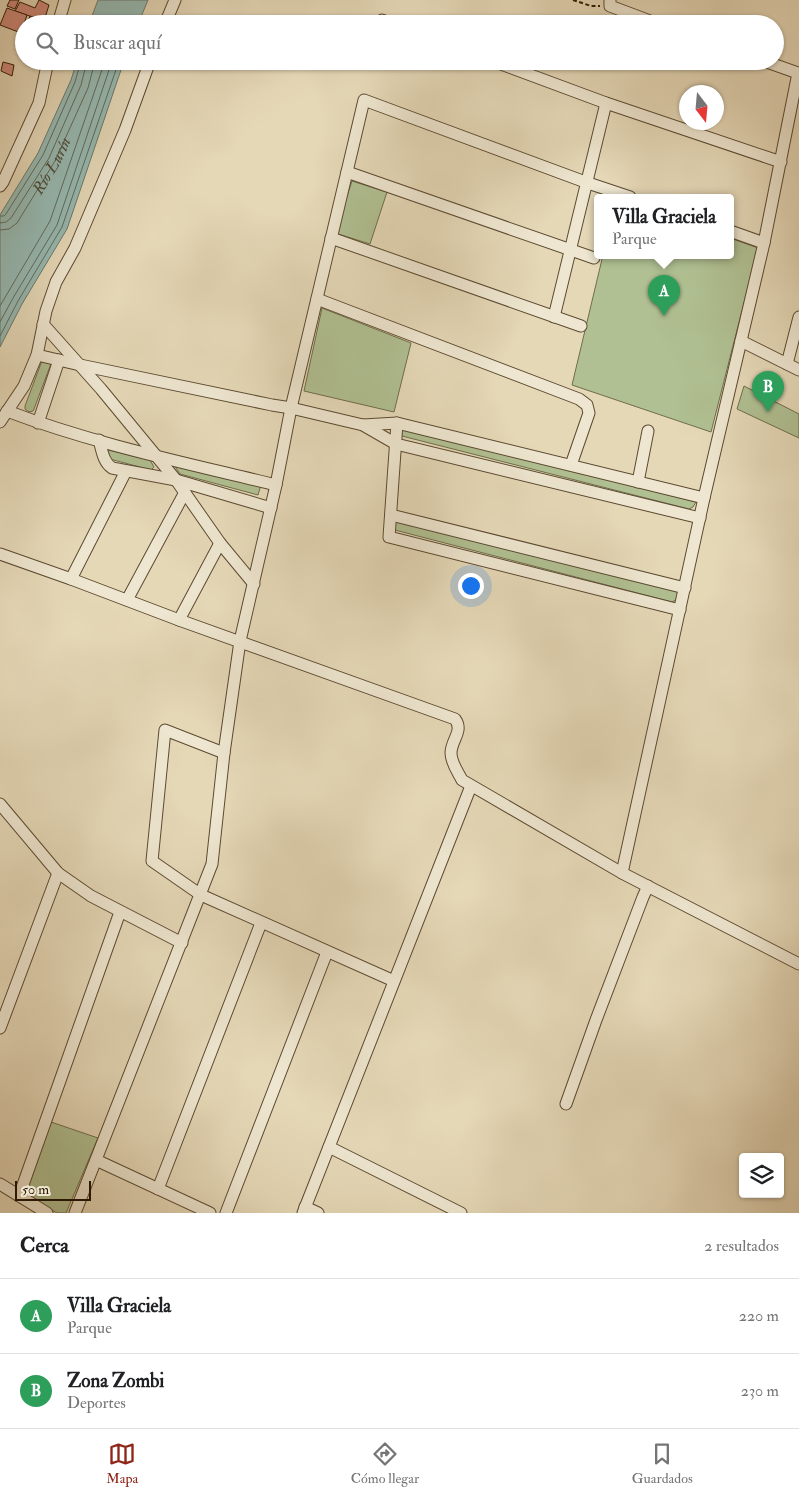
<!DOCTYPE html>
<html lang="es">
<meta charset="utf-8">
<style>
body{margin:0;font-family:"IM FELL Double Pica",serif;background:#f6f6f6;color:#202124}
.controls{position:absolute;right:15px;bottom:15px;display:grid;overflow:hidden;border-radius:5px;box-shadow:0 1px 4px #0004}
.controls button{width:45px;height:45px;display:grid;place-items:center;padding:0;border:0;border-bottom:1px solid #e0e0e0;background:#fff;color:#202124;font:25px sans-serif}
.compass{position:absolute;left:679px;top:85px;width:45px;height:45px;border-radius:50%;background:#fff;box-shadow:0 1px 4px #0004;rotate:164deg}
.scale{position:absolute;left:15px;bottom:12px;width:76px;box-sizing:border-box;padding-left:5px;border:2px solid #2e1a04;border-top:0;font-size:14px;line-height:18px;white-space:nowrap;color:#2e1a04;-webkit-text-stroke:4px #eee6d0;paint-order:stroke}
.you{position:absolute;left:470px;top:585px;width:18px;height:18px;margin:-12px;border:4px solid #fff;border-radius:50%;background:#1a73e8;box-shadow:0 0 0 8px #1a73e833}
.badge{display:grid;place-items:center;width:32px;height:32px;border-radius:50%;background:#8f2418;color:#fff;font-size:16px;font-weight:700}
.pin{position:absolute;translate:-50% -41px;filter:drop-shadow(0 1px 2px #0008)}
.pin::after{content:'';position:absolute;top:26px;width:18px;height:15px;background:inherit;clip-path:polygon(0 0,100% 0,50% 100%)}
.popup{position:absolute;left:594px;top:194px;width:140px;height:65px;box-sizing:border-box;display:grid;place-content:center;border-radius:5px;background:#fff;filter:drop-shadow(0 1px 4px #0005);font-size:16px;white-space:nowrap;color:#757577}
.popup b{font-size:19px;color:#202124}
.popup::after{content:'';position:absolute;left:50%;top:100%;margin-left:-10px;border:10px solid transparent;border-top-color:#fff}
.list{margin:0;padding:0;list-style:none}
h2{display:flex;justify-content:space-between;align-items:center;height:65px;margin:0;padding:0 20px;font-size:21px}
h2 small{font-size:16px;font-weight:400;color:#757577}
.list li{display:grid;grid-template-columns:32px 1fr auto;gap:15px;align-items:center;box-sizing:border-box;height:75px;padding:0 20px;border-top:1px solid #e0e0e0}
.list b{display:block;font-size:19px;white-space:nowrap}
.list p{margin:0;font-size:16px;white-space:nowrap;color:#757577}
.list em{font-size:16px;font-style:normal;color:#757577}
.icon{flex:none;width:28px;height:28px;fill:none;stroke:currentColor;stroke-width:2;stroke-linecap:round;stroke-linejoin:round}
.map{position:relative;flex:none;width:799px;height:1213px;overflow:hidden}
.search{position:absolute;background:#fff;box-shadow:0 1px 4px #0004;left:15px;right:15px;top:15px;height:55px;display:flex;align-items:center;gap:12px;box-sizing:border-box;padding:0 18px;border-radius:28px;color:#757577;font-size:19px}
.sheet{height:215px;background:#fff}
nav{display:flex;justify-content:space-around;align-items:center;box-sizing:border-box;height:70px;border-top:1px solid #e0e0e0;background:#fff;font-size:14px;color:#757577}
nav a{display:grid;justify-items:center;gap:2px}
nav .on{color:#8f2418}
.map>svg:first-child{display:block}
.green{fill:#b0c092;stroke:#6f6d4b}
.water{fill:#96b9b2;stroke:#6c796c}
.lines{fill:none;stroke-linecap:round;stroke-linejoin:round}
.shore{stroke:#626a5b;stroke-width:1}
.building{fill:#d08a7a;stroke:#2e1a04}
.minor-casing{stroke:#5c4a31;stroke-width:13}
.path{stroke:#2e1a04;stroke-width:2;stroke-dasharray:4 2.5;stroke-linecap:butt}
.minor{stroke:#eee6d0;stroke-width:11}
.labels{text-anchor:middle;stroke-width:5;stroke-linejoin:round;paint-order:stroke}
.water-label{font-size:16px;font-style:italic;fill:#4d4a38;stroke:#eee6d0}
</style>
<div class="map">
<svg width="799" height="1213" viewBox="0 0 799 1213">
<rect width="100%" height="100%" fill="#e5d8b7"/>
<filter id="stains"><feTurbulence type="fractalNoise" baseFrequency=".004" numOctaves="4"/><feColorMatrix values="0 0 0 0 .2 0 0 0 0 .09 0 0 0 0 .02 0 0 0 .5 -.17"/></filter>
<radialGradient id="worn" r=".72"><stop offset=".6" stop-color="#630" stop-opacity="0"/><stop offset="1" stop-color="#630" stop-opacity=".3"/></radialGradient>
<!-- green -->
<g class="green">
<polygon points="352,181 387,192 370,244 335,233"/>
<polygon points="730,238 758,248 711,432 572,385 603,255 730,255"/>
<polygon points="322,308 411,343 394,412 304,391"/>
<polygon points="43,358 52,361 34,409 33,411 29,412 25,409 25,406"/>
<polygon points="744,386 799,414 799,438 737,409"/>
<polygon points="399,426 696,502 693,507 689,509 398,435"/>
<polygon points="108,450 150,460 154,467 151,470 106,458"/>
<polygon points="172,462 261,485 258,495 180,474"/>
<polygon points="392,519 676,591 679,595 676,600 672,602 391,529"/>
<polygon points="51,1122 98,1138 66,1213 57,1213 25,1194"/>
</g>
<!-- water -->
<g class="water">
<polygon points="98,0 148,0 138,24 89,24"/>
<polygon points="77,61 124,61 67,229 22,304 0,347 0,215 38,153 71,80"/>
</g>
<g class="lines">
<!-- shore -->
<g class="shore">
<polyline points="0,216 4,216 6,214 43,155 75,82 81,61"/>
<polyline points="0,223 6,222 11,218 49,158 81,85 87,61"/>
<path id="s1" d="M0,230L9,229L17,223L55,161L88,88L95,61"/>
<polyline points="0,306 50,221 105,61"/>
<polyline points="0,322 13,298 57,225 112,61"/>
<polyline points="0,336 18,301 62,227 119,61"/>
</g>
</g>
<!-- building -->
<g class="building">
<polygon points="10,0 19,0 15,9 7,6"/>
<polygon points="39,0 49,5 44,21 15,11 20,2 35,8"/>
<polygon points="7,8 27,15 21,33 0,25"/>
<polygon points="30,16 44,21 43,24 27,24"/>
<polygon points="3,62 14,65 12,76 1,71"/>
</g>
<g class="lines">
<defs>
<g id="minor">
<polyline points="610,0 610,6 658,24"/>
<polyline points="382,20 392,24"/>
<polyline points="58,24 65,0"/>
<polyline points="165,24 175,0"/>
<polyline points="493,61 606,103 781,162"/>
<polyline points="347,172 594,258"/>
<polyline points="0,186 3,182 39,103 48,61"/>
<polyline points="730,231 764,243"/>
<polyline points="331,238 581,326"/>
<polyline points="317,299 579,399 587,405 589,413 571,465"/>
<polyline points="554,317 606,103"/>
<polyline points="43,324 101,389 176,480 220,543 254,584"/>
<polyline points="741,341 799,370"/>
<polyline points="37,355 80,365 272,405 291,408 363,425 396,444 700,518"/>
<polyline points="787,364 799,317"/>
<path d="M7,411C94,444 186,463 276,485"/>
<polyline points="0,422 24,386 37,355 46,311 56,282 75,248 125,130 150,61"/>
<polyline points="38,423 59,360"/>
<polyline points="397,423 389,537 680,610"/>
<polyline points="363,425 397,423 704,498"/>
<path d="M99,440C102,450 103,462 112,468L176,480L271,508"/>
<polyline points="638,482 648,431"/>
<polyline points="391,515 685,588"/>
<path d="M0,554L71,579L179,620L455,719C464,731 451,740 451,753C451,763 458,772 462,780L622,873L799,964"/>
<polyline points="71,579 126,471"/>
<polyline points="127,600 185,492"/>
<polyline points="179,620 220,543"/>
<polyline points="224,753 165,730 152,861 201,895 394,981"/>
<polyline points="0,804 58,873 91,896 182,943"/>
<polyline points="622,873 704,498 764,243 798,73 764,61"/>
<polyline points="0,1028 58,873"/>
<polyline points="566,1104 596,1020 643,897 648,886"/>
<polyline points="329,1147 461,1213"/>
<polyline points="96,1160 210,1213"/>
<polyline points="0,1184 47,1213"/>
<polyline points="158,1189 261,923"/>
<polyline points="19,1196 120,912"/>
<polyline points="305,1207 318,1213"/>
<polyline points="75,1213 212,864 224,753 240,641 276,485 291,408 364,100 588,183 630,197"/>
<polyline points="226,1213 327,952"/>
<polyline points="303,1213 471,786"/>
</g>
</defs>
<!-- minor casing -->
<use href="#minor" class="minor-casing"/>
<!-- path -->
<polyline class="path" points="573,0 591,6 600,6"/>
<!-- minor -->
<use href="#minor" class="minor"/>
</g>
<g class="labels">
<!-- water labels -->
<g class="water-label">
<text dy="6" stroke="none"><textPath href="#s1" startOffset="86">Río Lurín</textPath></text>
</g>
</g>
<rect width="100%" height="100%" filter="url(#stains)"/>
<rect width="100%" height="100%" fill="url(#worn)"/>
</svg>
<div class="controls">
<button><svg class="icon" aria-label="layers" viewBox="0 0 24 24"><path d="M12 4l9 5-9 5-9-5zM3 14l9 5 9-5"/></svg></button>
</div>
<svg class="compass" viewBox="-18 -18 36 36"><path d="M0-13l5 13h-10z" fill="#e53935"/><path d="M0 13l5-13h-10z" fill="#757577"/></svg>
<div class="scale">50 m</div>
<div class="you"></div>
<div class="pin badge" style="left:664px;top:316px;background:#2e9e5b">A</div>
<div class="popup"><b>Villa Graciela</b>Parque</div>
<div class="pin badge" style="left:768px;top:412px;background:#2e9e5b">B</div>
<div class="search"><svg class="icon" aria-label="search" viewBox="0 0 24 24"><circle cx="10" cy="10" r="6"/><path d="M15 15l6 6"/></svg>Buscar aquí</div>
</div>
<section class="sheet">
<h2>Cerca<small>2 resultados</small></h2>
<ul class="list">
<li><span class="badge" style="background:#2e9e5b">A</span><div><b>Villa Graciela</b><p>Parque</p></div><em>220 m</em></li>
<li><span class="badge" style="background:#2e9e5b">B</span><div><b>Zona Zombi</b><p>Deportes</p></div><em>230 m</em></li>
</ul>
</section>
<nav>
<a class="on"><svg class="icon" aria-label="map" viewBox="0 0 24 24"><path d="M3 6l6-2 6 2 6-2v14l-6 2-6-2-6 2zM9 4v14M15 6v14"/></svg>Mapa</a>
<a><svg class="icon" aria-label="directions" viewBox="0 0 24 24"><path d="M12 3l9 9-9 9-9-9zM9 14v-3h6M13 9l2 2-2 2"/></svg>Cómo llegar</a>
<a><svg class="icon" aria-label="saved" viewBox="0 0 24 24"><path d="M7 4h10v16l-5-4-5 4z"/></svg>Guardados</a>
</nav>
